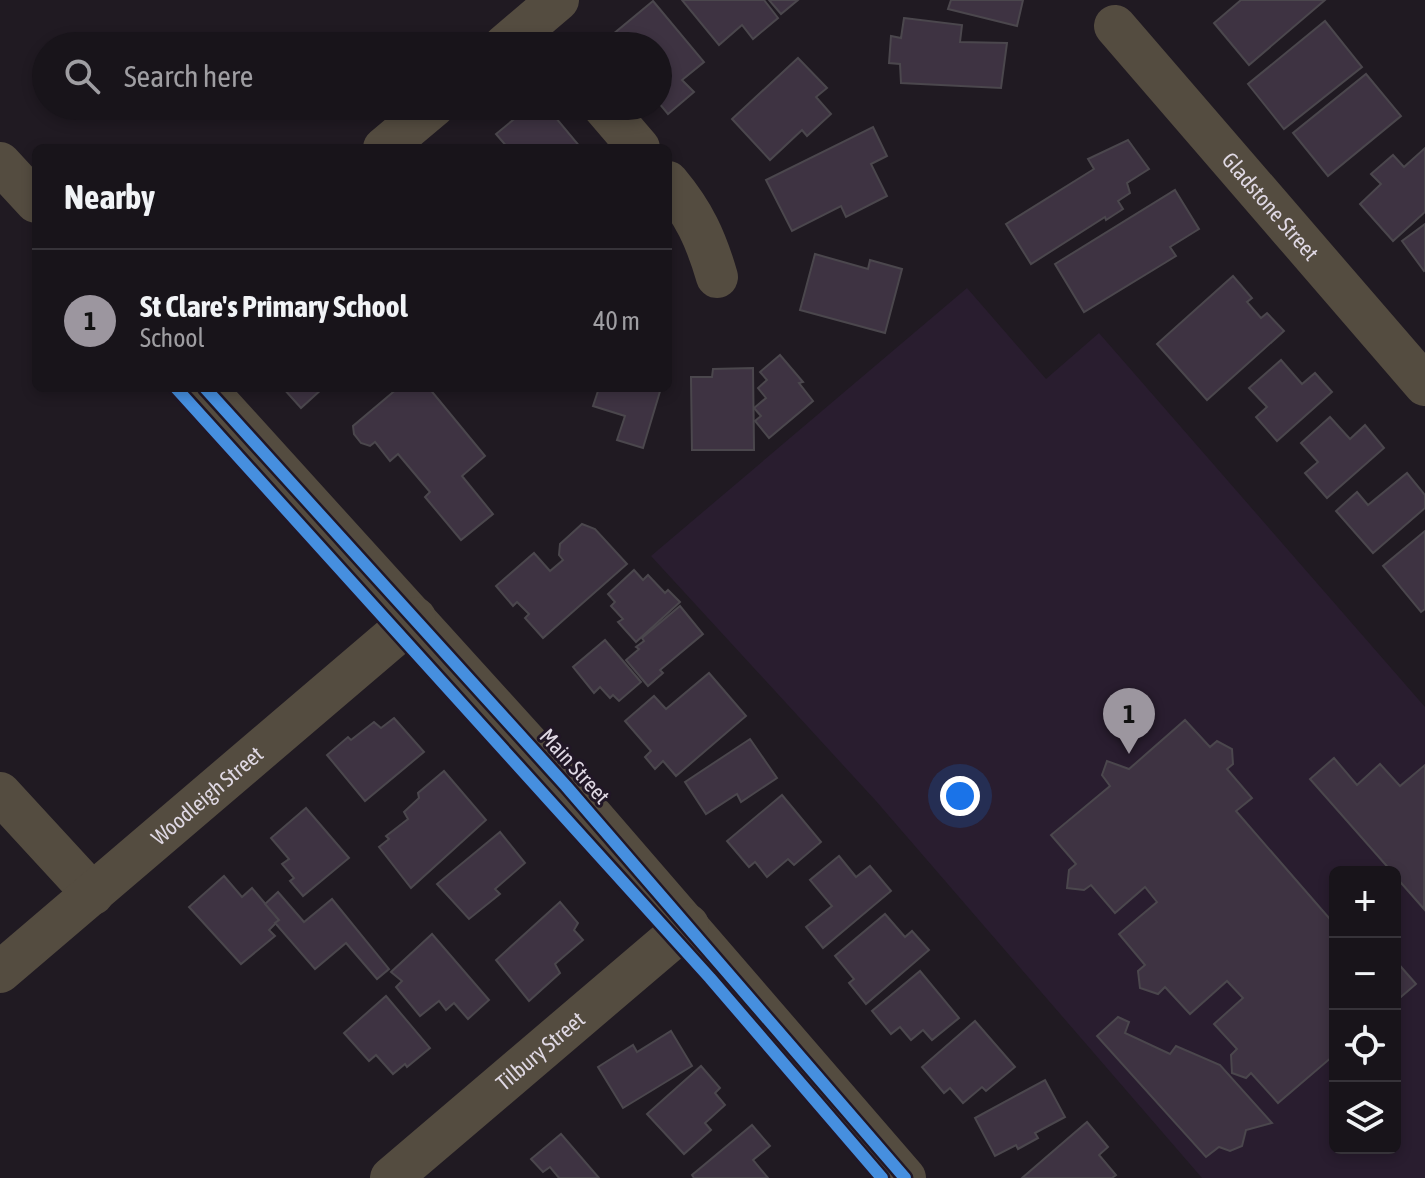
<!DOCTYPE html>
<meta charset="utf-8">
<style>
body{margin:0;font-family:"Asap Condensed",sans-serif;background:#252127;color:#f1f3f6}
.controls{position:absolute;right:24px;bottom:24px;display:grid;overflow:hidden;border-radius:12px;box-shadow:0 4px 12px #0003}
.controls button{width:72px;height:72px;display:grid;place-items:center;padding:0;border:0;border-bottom:2px solid #363339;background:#18141a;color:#f1f3f6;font:40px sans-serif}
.you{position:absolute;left:960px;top:796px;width:28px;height:28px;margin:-20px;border:6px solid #fff;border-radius:50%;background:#1a73e8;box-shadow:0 0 0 12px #1a73e833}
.badge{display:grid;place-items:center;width:52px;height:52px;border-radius:50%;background:#9c969f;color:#111;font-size:26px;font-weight:700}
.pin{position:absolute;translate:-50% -66px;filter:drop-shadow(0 2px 4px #0008)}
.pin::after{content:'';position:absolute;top:42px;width:28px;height:24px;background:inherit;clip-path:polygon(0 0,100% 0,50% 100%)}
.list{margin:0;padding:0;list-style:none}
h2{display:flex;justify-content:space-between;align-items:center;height:104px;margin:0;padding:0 32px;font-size:34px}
h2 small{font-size:26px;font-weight:400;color:#9f9ea2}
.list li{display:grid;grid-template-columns:52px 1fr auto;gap:24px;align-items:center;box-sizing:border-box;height:144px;padding:0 32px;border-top:2px solid #363339}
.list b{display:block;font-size:30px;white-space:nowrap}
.list p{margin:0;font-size:26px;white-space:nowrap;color:#9f9ea2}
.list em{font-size:26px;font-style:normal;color:#9f9ea2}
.icon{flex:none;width:44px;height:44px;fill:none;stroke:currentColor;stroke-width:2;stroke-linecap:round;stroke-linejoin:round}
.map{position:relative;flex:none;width:1425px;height:1178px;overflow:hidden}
.search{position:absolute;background:#18141a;box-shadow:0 4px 12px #0003;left:32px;top:32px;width:640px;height:88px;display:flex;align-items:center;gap:20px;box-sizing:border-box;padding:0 28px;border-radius:44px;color:#9f9ea2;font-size:30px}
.panel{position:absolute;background:#18141a;box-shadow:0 4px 12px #0003;left:32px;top:144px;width:640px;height:248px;border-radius:12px}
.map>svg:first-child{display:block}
.built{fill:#291d2f;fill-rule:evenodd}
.building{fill:#3e3342;stroke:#4b474d;stroke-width:2}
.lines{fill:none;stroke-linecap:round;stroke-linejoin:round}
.minor{stroke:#544c40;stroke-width:42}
.cycleway-casing{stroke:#211726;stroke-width:17}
.cycleway{stroke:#468fdf;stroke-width:12}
.labels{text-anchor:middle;stroke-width:6;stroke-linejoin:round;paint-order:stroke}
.street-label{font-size:22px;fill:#dfd8e3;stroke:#211726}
</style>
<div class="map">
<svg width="1425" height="1178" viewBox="0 0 1425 1178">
<rect width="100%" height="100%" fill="#201a22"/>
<!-- built -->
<path class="built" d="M967,288L1046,379L1099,333L1425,707V1178H1202L876,801L651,556ZM1335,872H1395V1148H1335Z"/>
<!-- building -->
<g class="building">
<polygon points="682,0 764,0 778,18 753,39 742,25 719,45"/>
<polygon points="769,0 798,0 781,14"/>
<polygon points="951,0 1023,0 1017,26 948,9"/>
<polygon points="1241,0 1325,0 1249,65 1214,23"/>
<polygon points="653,1 704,62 682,80 694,92 668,114 658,102 658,46 611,46 606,40"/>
<polygon points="904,18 962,25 960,42 1007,43 1001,88 901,83 900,64 889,63 891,36 901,38"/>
<polygon points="1325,21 1362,67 1284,129 1248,84"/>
<polygon points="798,58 827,88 816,97 831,114 807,136 802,130 770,160 732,119"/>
<polygon points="1366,74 1401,116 1328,176 1293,133"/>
<polygon points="530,106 546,106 581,148 508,148 496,134"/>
<polygon points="873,127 887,156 871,164 887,196 846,217 841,206 792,231 766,180"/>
<polygon points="1128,140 1149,169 1127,183 1130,193 1118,201 1123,209 1106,220 1105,217 1031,264 1006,224 1094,169 1088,159"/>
<polygon points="1425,148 1425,212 1393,241 1360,204 1381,184 1371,174 1393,155 1404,167"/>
<polygon points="1175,190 1199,229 1170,247 1176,256 1084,312 1055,264"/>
<polygon points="1425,224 1425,270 1424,271 1402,241"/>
<polygon points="815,254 868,269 870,260 902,269 885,333 800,310"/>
<polygon points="1233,276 1252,298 1247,302 1261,318 1267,313 1284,331 1207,400 1157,344"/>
<polygon points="780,355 803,382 799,383 813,401 769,438 755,421 761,416 754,408 766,398 758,388 767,380 760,372"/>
<polygon points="1281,360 1302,384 1315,373 1332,392 1277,441 1256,417 1267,407 1249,388"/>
<polygon points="753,368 754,450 692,450 691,377 712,377 713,369"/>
<polygon points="283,388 323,388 301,408"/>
<polygon points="398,388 429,388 485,456 462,476 493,514 461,540 425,497 430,492 398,454 390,461 375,442 370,446 361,443 354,434 353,426"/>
<polygon points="599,388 661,388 643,448 617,440 625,416 593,406"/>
<polygon points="1330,417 1350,439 1365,425 1384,448 1327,498 1305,473 1318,462 1301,443"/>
<polygon points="1407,473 1425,495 1425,508 1373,553 1336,511 1357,492 1368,505"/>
<polygon points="582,524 595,529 627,564 543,638 525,618 529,614 517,602 513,606 496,586 534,553 550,571 563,560 559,555 560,544"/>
<polygon points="1425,531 1425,609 1421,612 1383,566"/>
<polygon points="634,570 643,580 648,575 665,593 668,590 680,602 636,642 618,622 623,619 611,606 615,602 608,594"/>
<polygon points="680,606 703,634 660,670 663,673 648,686 626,660 639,649 636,647 644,641 642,638"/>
<polygon points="605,640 641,682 619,701 613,695 610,698 600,687 594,693 573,667"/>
<polygon points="709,673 746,716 676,776 663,761 655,769 645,757 651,751 625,721 654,696 666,709"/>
<polygon points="394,718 424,752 365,801 327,755 348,737 351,740 374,722 381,728"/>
<polygon points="1185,720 1210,747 1217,741 1232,749 1233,764 1227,769 1252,798 1236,811 1329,918 1335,912 1335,1058 1333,1056 1278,1103 1251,1073 1246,1078 1232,1073 1231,1055 1237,1049 1214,1024 1243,998 1227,981 1190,1014 1165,987 1158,994 1140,988 1138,971 1145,965 1119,934 1157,902 1145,887 1115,913 1091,885 1084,890 1067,888 1069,870 1076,864 1051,835 1110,786 1102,775 1107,761 1129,769"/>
<polygon points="750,739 777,778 741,802 737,794 706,814 685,782"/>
<polygon points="1334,758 1357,785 1380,764 1400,786 1425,765 1424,909 1395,876 1395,872 1392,872 1310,779"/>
<polygon points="444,771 486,820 411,888 379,847 389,839 386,836 408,819 404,812 419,798 418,793"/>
<polygon points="782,795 821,842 794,865 788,859 767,877 755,862 749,867 727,841"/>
<polygon points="306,808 349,858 303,896 290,881 294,878 282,864 289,859 271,838"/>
<polygon points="500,832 525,863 495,889 500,894 469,919 437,884"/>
<polygon points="839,856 856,877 870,866 891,891 823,948 806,927 832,906 810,880"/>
<polygon points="224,876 242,897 252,888 279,920 269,930 275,936 241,964 189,907"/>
<polygon points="278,892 304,922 332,899 389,969 377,979 346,943 315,969 275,923 279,920 265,904"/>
<polygon points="560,902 578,923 574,930 583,940 555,964 560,973 529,1001 496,960"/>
<polygon points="885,914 905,937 912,931 929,950 866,1004 849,983 854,979 835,956"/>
<polygon points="432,934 489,1000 468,1019 454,1003 446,1010 439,1001 420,1016 396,987 402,981 391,972"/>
<polygon points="1395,960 1416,984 1395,1002"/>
<polygon points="920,971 959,1018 932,1040 923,1030 911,1040 900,1027 891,1034 872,1011"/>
<polygon points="386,996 430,1048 407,1067 405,1064 393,1074 376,1055 369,1061 344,1033"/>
<polygon points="1118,1017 1129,1022 1125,1033 1170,1054 1176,1046 1220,1065 1272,1123 1246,1130 1242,1146 1230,1151 1219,1147 1206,1157 1097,1036"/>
<polygon points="975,1021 1015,1067 986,1091 982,1087 963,1103 950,1088 944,1093 922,1067"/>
<polygon points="671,1031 692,1066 623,1108 598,1067 633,1045 637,1052"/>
<polygon points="701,1066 720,1088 715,1093 725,1105 705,1123 711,1130 684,1154 647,1114"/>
<polygon points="1045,1080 1065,1117 1035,1133 1038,1138 1018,1149 1016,1145 995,1156 975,1118"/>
<polygon points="1087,1122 1108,1147 1099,1155 1116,1175 1112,1178 1022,1178"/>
<polygon points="752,1125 770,1146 753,1160 768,1178 694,1178 692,1175"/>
<polygon points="561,1134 599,1178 559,1178 550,1167 543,1172 531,1159"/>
</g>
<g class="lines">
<!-- minor -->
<g class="minor">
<path id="s1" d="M1115,26L1425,385"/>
<polyline points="504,46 558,0"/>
<polyline points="603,106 639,148"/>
<polyline points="384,148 434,106"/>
<polyline points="0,163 36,202"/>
<path d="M668,182C694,213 706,239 717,277"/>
<polyline points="205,388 566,786 905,1178"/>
<polyline points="0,793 93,894"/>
<path id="s2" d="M0,972L415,618"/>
<path id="s3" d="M391,1178L688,925"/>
</g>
<defs>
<g id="cycleway">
<polyline points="176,388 710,978 882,1178"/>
<polyline points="205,388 566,786 905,1178"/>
</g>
</defs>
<!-- cycleway casing -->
<use href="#cycleway" class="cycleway-casing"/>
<!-- cycleway -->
<use href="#cycleway" class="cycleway"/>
</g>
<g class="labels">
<!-- street labels -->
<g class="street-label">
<text dy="8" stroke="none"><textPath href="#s1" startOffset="238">Gladstone Street</textPath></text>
<text transform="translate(575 766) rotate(48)" y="8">Main Street</text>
<text dy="8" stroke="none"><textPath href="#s2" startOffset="272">Woodleigh Street</textPath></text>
<text dy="8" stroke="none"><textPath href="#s3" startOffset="196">Tilbury Street</textPath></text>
</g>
</g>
</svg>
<div class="controls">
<button>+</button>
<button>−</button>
<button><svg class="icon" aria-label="locate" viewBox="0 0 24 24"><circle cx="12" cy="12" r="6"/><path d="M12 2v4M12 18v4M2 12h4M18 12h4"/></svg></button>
<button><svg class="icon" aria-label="layers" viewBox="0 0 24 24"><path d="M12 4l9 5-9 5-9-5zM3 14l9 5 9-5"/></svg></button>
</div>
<div class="you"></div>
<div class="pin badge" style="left:1129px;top:754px">1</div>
<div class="search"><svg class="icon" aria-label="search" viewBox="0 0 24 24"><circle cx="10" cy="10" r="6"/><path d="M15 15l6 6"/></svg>Search here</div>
<section class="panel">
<h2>Nearby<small></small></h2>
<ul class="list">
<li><span class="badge">1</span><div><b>St Clare's Primary School</b><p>School</p></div><em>40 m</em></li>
</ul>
</section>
</div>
